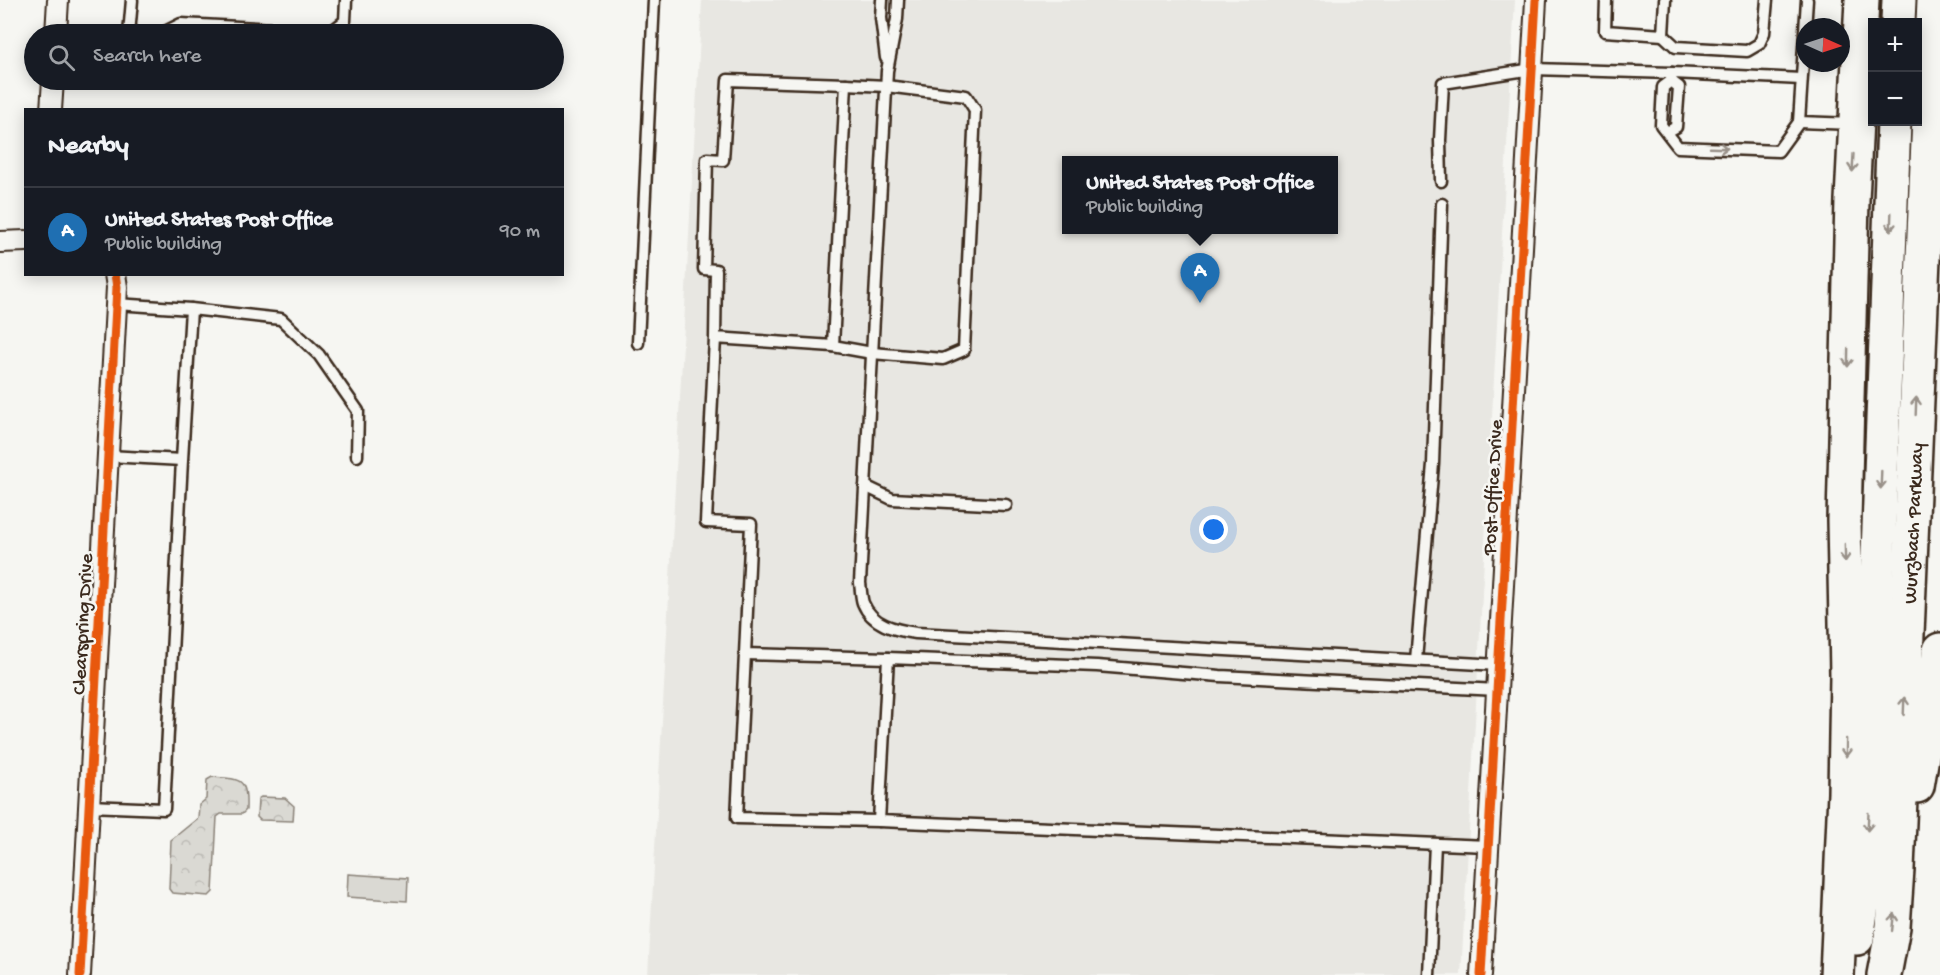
<!DOCTYPE html>
<meta charset="utf-8">
<style>
body{margin:0;font-family:"Gochi Hand",sans-serif;background:#20242c;color:#f1f3f6}
.controls{position:absolute;right:18px;top:18px;display:grid;overflow:hidden;border-radius:0px;box-shadow:0 3px 15px #0003}
.controls button{width:54px;height:54px;display:grid;place-items:center;padding:0;border:0;border-bottom:2px solid #363941;background:#171b24;color:#f1f3f6;font:30px sans-serif}
.compass{position:absolute;left:1796px;top:18px;width:54px;height:54px;border-radius:50%;background:#171b24;box-shadow:0 3px 15px #0003;rotate:93deg}
.you{position:absolute;left:1214px;top:530px;width:21px;height:21px;margin:-15px;border:4px solid #fff;border-radius:50%;background:#1a73e8;box-shadow:0 0 0 9px #1a73e833}
.badge{display:grid;place-items:center;width:39px;height:39px;border-radius:50%;background:#1f6fb2;color:#fff;font-size:20px;font-weight:700}
.pin{position:absolute;translate:-50% -50px;filter:drop-shadow(0 2px 3px #0008)}
.pin::after{content:'';position:absolute;top:32px;width:21px;height:18px;background:inherit;clip-path:polygon(0 0,100% 0,50% 100%)}
.popup{position:absolute;left:1062px;top:156px;width:276px;height:78px;box-sizing:border-box;display:grid;place-content:center;border-radius:0px;background:#171b24;filter:drop-shadow(0 2px 4px #0005);font-size:20px;white-space:nowrap;color:#9ea1a6}
.popup b{font-size:22px;color:#f1f3f6}
.popup::after{content:'';position:absolute;left:50%;top:100%;margin-left:-12px;border:12px solid transparent;border-top-color:#171b24}
.list{margin:0;padding:0;list-style:none}
h2{display:flex;justify-content:space-between;align-items:center;height:78px;margin:0;padding:0 24px;font-size:26px}
h2 small{font-size:20px;font-weight:400;color:#9ea1a6}
.list li{display:grid;grid-template-columns:39px 1fr auto;gap:18px;align-items:center;box-sizing:border-box;height:90px;padding:0 24px;border-top:2px solid #363941}
.list b{display:block;font-size:22px;white-space:nowrap}
.list p{margin:0;font-size:20px;white-space:nowrap;color:#9ea1a6}
.list em{font-size:20px;font-style:normal;color:#9ea1a6}
.icon{flex:none;width:33px;height:33px;fill:none;stroke:currentColor;stroke-width:2;stroke-linecap:round;stroke-linejoin:round}
.map{position:relative;flex:none;width:1940px;height:975px;overflow:hidden}
.search{position:absolute;background:#171b24;box-shadow:0 3px 15px #0003;left:24px;top:24px;width:540px;height:66px;display:flex;align-items:center;gap:15px;box-sizing:border-box;padding:0 21px;border-radius:33px;color:#9ea1a6;font-size:22px}
.panel{position:absolute;background:#171b24;box-shadow:0 3px 15px #0003;left:24px;top:108px;width:540px;height:168px;border-radius:0px}
.map>svg:first-child{display:block}
.built{fill:#e8e7e2;fill-rule:evenodd}
.park{fill:url(#park-crowns);stroke:#8a8278;stroke-width:1.5}
.garden{fill:#dad9d3;stroke:#8a8278;stroke-width:1.5}
.lines{fill:none;stroke-linecap:round;stroke-linejoin:round}
.lane-casing{stroke:#3b2a1e;stroke-width:15}
.street-casing{stroke:#3b2a1e;stroke-width:24}
.highway-casing{stroke:#3b2a1e;stroke-width:38}
.lane{stroke:#f6f6f2;stroke-width:10}
.street{stroke:#f6f6f2;stroke-width:20}
.highway{stroke:#f6f6f2;stroke-width:33}
.cycleway-casing{stroke:#f6f6f2;stroke-width:13}
.cycleway{stroke:#e8590c;stroke-width:9}
.oneway{stroke:#989088}
.labels{text-anchor:middle;stroke-width:5;stroke-linejoin:round;paint-order:stroke}
.street-label{font-size:20px;fill:#3b2a1e;stroke:#f6f6f2}
</style>
<div class="map">
<svg width="1940" height="975" viewBox="0 0 1940 975">
<defs>
<pattern id="park-crowns" width="20" height="18" patternUnits="userSpaceOnUse" patternTransform="scale(1.5)"><rect width="20" height="18" fill="#dad9d3"/><path d="M2 6a3 3 0 1 1 6 0M12 15a3 3 0 1 1 6 0" fill="none" stroke="#bcbab5"/></pattern>
</defs>
<rect width="100%" height="100%" fill="#f6f6f2"/>
<filter id="ink" filterUnits="userSpaceOnUse"><feTurbulence type="fractalNoise" baseFrequency=".0167" numOctaves="2"/><feDisplacementMap in="SourceGraphic" scale="12" xChannelSelector="R" yChannelSelector="G"/><feConvolveMatrix kernelMatrix="1 2 1 2 8 2 1 2 1" color-interpolation-filters="sRGB"/></filter>
<g filter="url(#ink)">
<!-- built -->
<path class="built" d="M702,0H1515L1461,975H648ZM1066,160H1334V230H1066Z"/>
<!-- park -->
<g class="park">
<path d="M212,777C242,779 247,778 246,810L242,814H221L217,817L213,892L209,896L172,893L169,889L171,840L198,818L199,805L206,799L207,780Z"/>
<polygon points="261,797 285,798 294,806 293,821 260,820 257,817 258,799"/>
</g>
<!-- garden -->
<polygon class="garden" points="348,874 408,878 407,901 347,897"/>
<g class="lines">
<defs>
<g id="lane">
<polyline points="882,0 881,18 886,58"/>
<path d="M898,0L897,19L887,71L860,583C861,589 861,597 863,603C872,625 895,630 916,633L1499,665"/>
<polyline points="1606,0 1605,31 1663,35 1665,0"/>
<polyline points="1807,0 1799,122 1853,124"/>
<polyline points="129,34 132,0"/>
<polyline points="161,34 181,24 331,32 345,21 346,0"/>
<polyline points="1663,35 1676,47 1747,51 1759,44 1764,33 1767,0"/>
<polyline points="1672,73 1671,81 1663,87 1661,125 1678,147 1778,151 1799,122"/>
<polyline points="1667,132 1676,127 1679,87 1671,81"/>
<polyline points="1441,181 1440,140 1443,83 1533,69 1672,73 1801,79"/>
<polyline points="116,304 191,309 182,460"/>
<polyline points="191,309 281,319 319,355 358,411 357,456"/>
<polyline points="715,338 833,346 846,84 728,80 723,160 707,159 704,269 716,270 715,338 706,522 751,524 745,654 888,658"/>
<polyline points="638,343 654,0"/>
<polyline points="833,346 872,353 943,359 964,350 975,110 966,96 886,86 846,84"/>
<polyline points="865,486 892,499 1006,505"/>
<polyline points="745,654 737,818 879,821"/>
<polyline points="1416,660 1433,464 1442,204"/>
<polyline points="89,806 164,809 182,460 108,456"/>
<polyline points="1488,846 879,821 888,658 1097,666 1220,676 1498,690"/>
<polyline points="1429,975 1435,844"/>
</g>
<g id="street">
<polyline points="56,34 58,0"/>
<polyline points="51,110 53,80"/>
<polyline points="0,242 26,241"/>
<polyline points="80,975 117,287 115,274"/>
<polyline points="1481,975 1536,0"/>
</g>
<g id="highway">
<polyline points="1898,22 1899,0"/>
<polyline points="1917,786 1940,650"/>
<polyline points="1857,938 1864,892 1868,824 1894,122"/>
<polyline points="1837,975 1845,793 1847,675 1844,520 1852,200 1862,0"/>
<path id="s1" d="M1884,975L1893,927L1897,869L1934,0"/>
</g>
</defs>
<!-- lane casing -->
<use href="#lane" class="lane-casing"/>
<!-- street casing -->
<use href="#street" class="street-casing"/>
<!-- highway casing -->
<use href="#highway" class="highway-casing"/>
<!-- lane -->
<use href="#lane" class="lane"/>
<!-- street -->
<use href="#street" class="street"/>
<!-- highway -->
<use href="#highway" class="highway"/>
<defs>
<g id="cycleway">
<polyline points="80,975 117,287 115,274"/>
<polyline points="1481,975 1536,0"/>
</g>
</defs>
<!-- cycleway casing -->
<use href="#cycleway" class="cycleway-casing"/>
<!-- cycleway -->
<use href="#cycleway" class="cycleway"/>
</g>
<!-- one-way arrows -->
<defs><path id="oneway-shaft" d="M-6 0H5M1.5-3L5.5 0L1.5 3" fill="none" stroke-width="1.6" stroke-linecap="round" stroke-linejoin="round" transform="scale(1.5)"/></defs>
<g class="oneway">
<use href="#oneway-shaft" transform="translate(1719 148) rotate(2)"/>
<use href="#oneway-shaft" transform="translate(1853 163) rotate(93)"/>
<use href="#oneway-shaft" transform="translate(1891 222) rotate(92)"/>
<use href="#oneway-shaft" transform="translate(1848 358) rotate(91)"/>
<use href="#oneway-shaft" transform="translate(1916 406) rotate(-88)"/>
<use href="#oneway-shaft" transform="translate(1881 480) rotate(92)"/>
<use href="#oneway-shaft" transform="translate(1845 553) rotate(89)"/>
<use href="#oneway-shaft" transform="translate(1904 706) rotate(-88)"/>
<use href="#oneway-shaft" transform="translate(1846 748) rotate(91)"/>
<use href="#oneway-shaft" transform="translate(1868 822) rotate(93)"/>
<use href="#oneway-shaft" transform="translate(1893 922) rotate(-84)"/>
</g>
</g>
<g class="labels">
<!-- street labels -->
<g class="street-label">
<text transform="translate(1491 487) rotate(-87)" y="7">Post Office Drive</text>
<text dy="7" stroke="none"><textPath href="#s1" startOffset="453">Wurzbach Parkway</textPath></text>
<text transform="translate(81 624) rotate(-87)" y="7">Clearspring Drive</text>
</g>
</g>
</svg>
<div class="controls">
<button>+</button>
<button>−</button>
</div>
<svg class="compass" viewBox="-18 -18 36 36"><path d="M0-13l5 13h-10z" fill="#e53935"/><path d="M0 13l5-13h-10z" fill="#9ea1a6"/></svg>
<div class="you"></div>
<div class="pin badge" style="left:1200px;top:303px">A</div>
<div class="popup"><b>United States Post Office</b>Public building</div>
<div class="search"><svg class="icon" aria-label="search" viewBox="0 0 24 24"><circle cx="10" cy="10" r="6"/><path d="M15 15l6 6"/></svg>Search here</div>
<section class="panel">
<h2>Nearby<small></small></h2>
<ul class="list">
<li><span class="badge">A</span><div><b>United States Post Office</b><p>Public building</p></div><em>90 m</em></li>
</ul>
</section>
</div>
